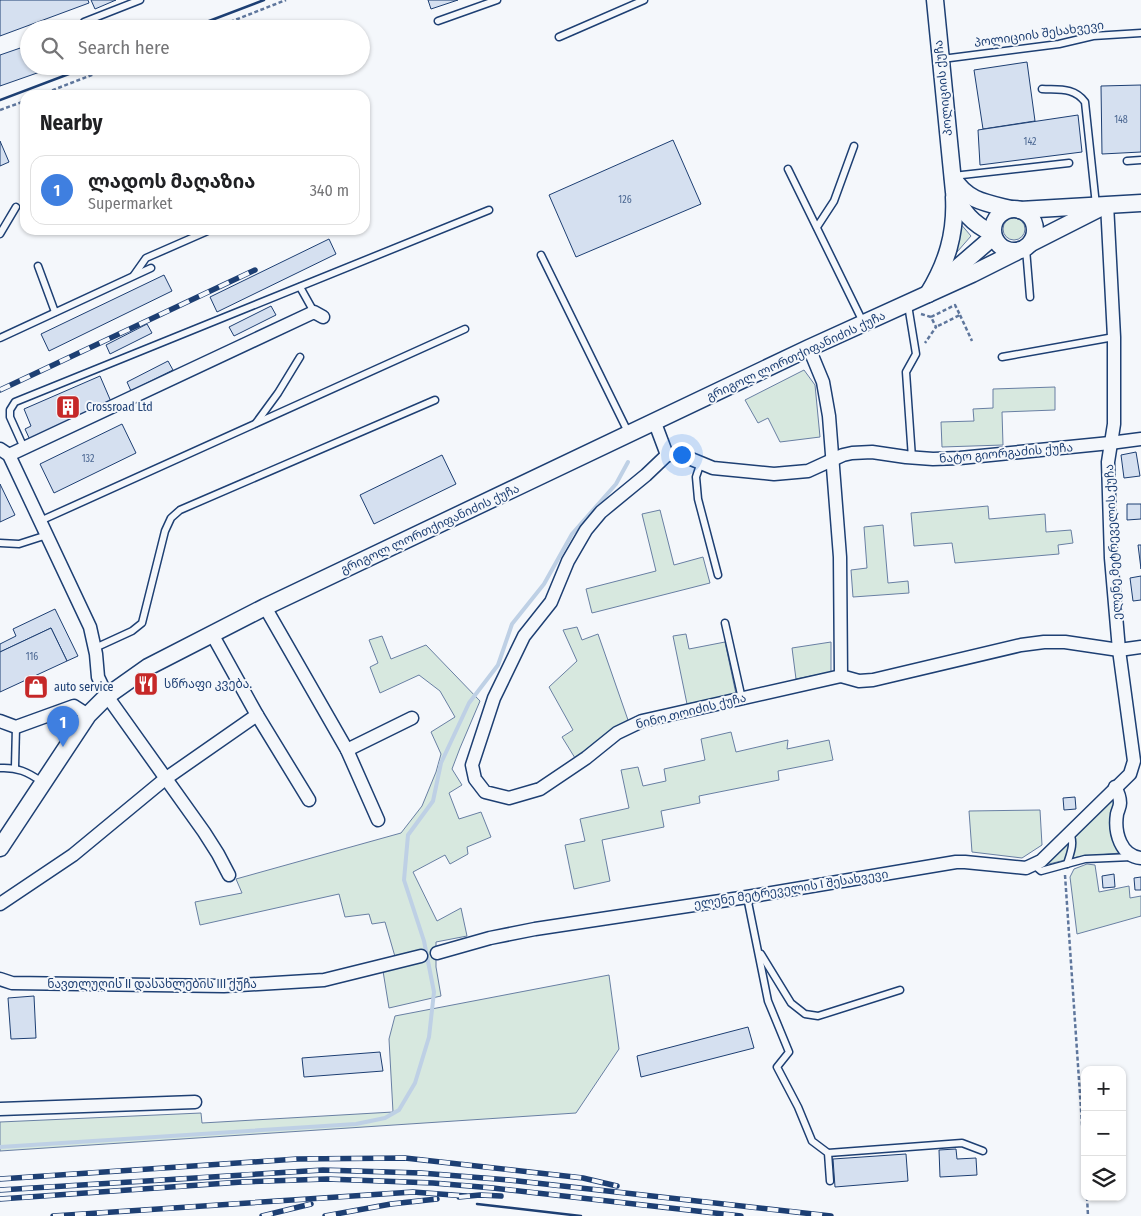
<!DOCTYPE html>
<meta charset="utf-8">
<style>
body{margin:0;font-family:"Fira Sans Condensed","Noto Sans Georgian",sans-serif;background:#f6f6f6;color:#202124}
.controls{position:absolute;right:15px;bottom:15px;display:grid;overflow:hidden;border-radius:10px;box-shadow:0 1px 4px #0004}
.controls button{width:45px;height:45px;display:grid;place-items:center;padding:0;border:0;border-bottom:1px solid #e0e0e0;background:#fff;color:#202124;font:25px sans-serif}
.you{position:absolute;left:681px;top:454px;width:18px;height:18px;margin:-12px;border:4px solid #fff;border-radius:50%;background:#1a73e8;box-shadow:0 0 0 8px #1a73e833}
.badge{display:grid;place-items:center;width:32px;height:32px;border-radius:50%;background:#0f766e;color:#fff;font-size:16px;font-weight:700}
.pin{position:absolute;translate:-50% -41px;filter:drop-shadow(0 1px 2px #0008)}
.pin::after{content:'';position:absolute;top:26px;width:18px;height:15px;background:inherit;clip-path:polygon(0 0,100% 0,50% 100%)}
.list{margin:0;padding:0;list-style:none}
h2{display:flex;justify-content:space-between;align-items:center;height:65px;margin:0;padding:0 20px;font-size:21px}
h2 small{font-size:16px;font-weight:400;color:#757577}
.list li{display:grid;grid-template-columns:32px 1fr auto;gap:15px;align-items:center;box-sizing:border-box;height:70px;margin:0 10px 10px;padding:0 10px;border:1px solid #e0e0e0;border-radius:15px}
.list b{display:block;font-size:19px;white-space:nowrap}
.list p{margin:0;font-size:16px;white-space:nowrap;color:#757577}
.list em{font-size:16px;font-style:normal;color:#757577}
.icon{flex:none;width:28px;height:28px;fill:none;stroke:currentColor;stroke-width:2;stroke-linecap:round;stroke-linejoin:round}
.map{position:relative;flex:none;width:1141px;height:1216px;overflow:hidden}
.search{position:absolute;background:#fff;box-shadow:0 1px 4px #0004;left:20px;top:20px;width:350px;height:55px;display:flex;align-items:center;gap:12px;box-sizing:border-box;padding:0 18px;border-radius:28px;color:#757577;font-size:19px}
.panel{position:absolute;background:#fff;box-shadow:0 1px 4px #0004;left:20px;top:90px;width:350px;height:145px;border-radius:15px}
.map>svg:first-child{display:block}
.green{fill:#d7e8df;stroke:#687fa3}
.lines{fill:none;stroke-linecap:round;stroke-linejoin:round}
.stream{stroke:#bed0e5;stroke-width:4}
.building{fill:#d5e0f0;stroke:#1d3f73}
.lane-casing{stroke:#1d3f73;stroke-width:9}
.street-casing{stroke:#1d3f73;stroke-width:15}
.secondary-casing{stroke:#1d3f73;stroke-width:19}
.path{stroke:#5e769c;stroke-width:2.5;stroke-dasharray:4 2.5;stroke-linecap:butt}
.lane{stroke:#f4f7fb;stroke-width:6}
.street{stroke:#f4f7fb;stroke-width:12}
.secondary{stroke:#f4f7fb;stroke-width:16}
.rail-casing{stroke:#1d3f73;stroke-width:5.5}
.rail{stroke:#f4f7fb;stroke-width:4;stroke-dasharray:11;stroke-linecap:butt}
.wall{stroke:#1d3f73;stroke-width:2.5}
.labels{text-anchor:middle;stroke-width:4;stroke-linejoin:round;paint-order:stroke}
.number-label{font-size:10px;fill:#4b6792}
.street-label{font-size:12px;fill:#1d3f73;stroke:#f4f7fb}
.poi-label{font-size:12px;fill:#1d3f73;stroke:#f4f7fb;text-anchor:start}
</style>
<div class="map">
<svg width="1141" height="1216" viewBox="0 0 1141 1216">
<rect width="100%" height="100%" fill="#f4f7fb"/>
<!-- green -->
<g class="green">
<circle cx="1014" cy="229" r="11"/>
<polygon points="959,222 971,236 957,252"/>
<polygon points="804,370 815,385 820,437 780,442 768,418 758,423 745,400"/>
<polygon points="1055,387 1055,410 1002,412 1003,445 942,447 941,422 974,421 973,409 993,408 993,389"/>
<polygon points="988,506 989,519 1045,514 1046,532 1071,530 1073,543 1058,545 1059,554 955,563 952,543 914,546 911,513"/>
<polygon points="660,510 674,565 703,557 710,583 592,613 586,589 656,571 642,514"/>
<polygon points="883,525 888,583 908,581 909,593 853,597 851,570 867,568 864,527"/>
<polygon points="577,627 582,640 598,634 628,720 612,730 575,758 562,737 573,730 549,687 577,661 563,630"/>
<polygon points="686,634 689,649 725,642 736,694 687,704 673,636"/>
<polygon points="382,636 391,659 426,645 480,701 460,748 452,769 462,785 449,793 459,819 481,812 491,837 467,847 468,854 450,864 445,855 413,872 437,921 461,908 467,936 436,942 436,967 441,996 389,1008 383,971 398,967 385,922 372,924 369,914 345,917 339,894 200,925 195,902 242,893 236,879 401,833 422,806 436,772 441,754 431,732 455,717 440,691 419,675 380,693 370,667 378,663 369,640"/>
<polygon points="831,642 831,672 796,679 792,648"/>
<polygon points="731,732 736,752 788,740 787,749 829,740 833,760 778,771 779,780 699,796 700,803 661,811 664,827 602,840 610,881 574,889 565,845 585,841 580,819 629,808 621,770 638,767 643,786 666,781 664,769 705,760 701,739"/>
<path d="M1111,799L1115,800C1111,821 1107,833 1120,853L1077,857L1049,864L1046,863Z"/>
<polygon points="1040,810 1042,845 1022,858 972,852 969,811"/>
<polygon points="1087,864 1095,865 1099,892 1129,886 1130,898 1141,896 1141,916 1077,934 1070,877 1074,869"/>
<polygon points="609,975 619,1049 576,1113 0,1151 0,1122 201,1113 202,1123 393,1112 389,1039 395,1016"/>
</g>
<g class="lines">
<!-- stream -->
<polyline class="stream" points="0,1147 356,1124 385,1118 399,1110 415,1083 429,1037 434,992 424,941 404,880 408,835 433,801 441,763 469,703 498,665 512,624 544,584 572,534 616,484 628,462"/>
</g>
<!-- building -->
<g class="building">
<polygon points="0,0 88,0 89,3 0,36"/>
<polygon points="91,0 116,0 95,9"/>
<polygon points="428,0 458,0 431,9"/>
<polygon points="29,45 29,66 57,66 0,86 0,55"/>
<polygon points="1027,62 1035,121 983,129 974,70"/>
<polygon points="1141,85 1141,152 1102,154 1101,86"/>
<polygon points="1078,115 1082,152 980,165 978,130"/>
<polygon points="673,140 701,204 576,257 549,195"/>
<polygon points="0,141 9,162 0,166"/>
<polygon points="329,239 336,254 217,312 210,297"/>
<polygon points="164,275 172,291 49,351 41,334"/>
<polygon points="271,306 276,315 234,336 229,327"/>
<polygon points="147,324 152,333 110,354 106,345"/>
<polygon points="168,361 173,370 131,391 127,382"/>
<polygon points="100,376 112,404 30,440 25,429 31,426 24,409"/>
<polygon points="122,424 136,453 54,493 40,464"/>
<polygon points="1136,452 1140,476 1124,478 1121,455"/>
<polygon points="442,455 456,484 374,524 360,495"/>
<polygon points="0,484 15,515 0,522"/>
<polygon points="1127,504 1141,504 1141,519 1127,520"/>
<polygon points="1138,545 1141,545 1141,569"/>
<polygon points="1141,576 1141,600 1133,601 1130,578"/>
<polygon points="55,609 78,656 67,661 51,628 0,652 0,644 16,636 13,629"/>
<polygon points="51,628 67,661 0,692 0,652"/>
<polygon points="1075,797 1076,809 1064,810 1063,798"/>
<polygon points="1114,874 1115,887 1103,888 1102,876"/>
<polygon points="1141,877 1141,890 1135,890 1134,878"/>
<polygon points="34,996 36,1038 11,1039 8,998"/>
<polygon points="748,1027 754,1048 641,1077 637,1056"/>
<polygon points="380,1052 383,1071 304,1077 302,1058"/>
<polygon points="956,1149 957,1159 976,1158 977,1175 940,1177 939,1150"/>
<polygon points="906,1154 908,1181 835,1187 833,1159"/>
</g>
<g class="lines">
<defs>
<g id="lane">
<polyline points="438,21 497,0"/>
<polyline points="84,22 140,0"/>
<polyline points="559,37 644,0"/>
<polyline points="942,59 1059,44 1093,36 1141,33"/>
<path d="M1042,89C1059,90 1074,87 1085,102L1096,205"/>
<polyline points="1127,161 1141,160"/>
<polyline points="788,169 863,322"/>
<polyline points="953,176 1069,163"/>
<polyline points="817,227 834,201 854,146"/>
<polyline points="0,234 16,207"/>
<polyline points="1026,249 1030,297"/>
<polyline points="541,255 629,434"/>
<polyline points="38,266 55,312"/>
<polyline points="134,275 146,258 210,230"/>
<polyline points="300,287 314,312"/>
<polyline points="908,305 916,354 906,372 912,458"/>
<polyline points="0,338 151,268"/>
<polyline points="1002,357 1114,337"/>
<polyline points="256,423 278,393 300,357"/>
<polyline points="24,448 10,417 10,410 15,402 489,210"/>
<polyline points="701,462 696,477 698,499 718,575"/>
<polyline points="40,521 465,329"/>
<polyline points="0,543 19,544 47,535"/>
<polyline points="725,623 742,699"/>
<polyline points="95,648 132,631 142,623 165,531 171,518 180,510 435,400"/>
<polyline points="15,767 16,727"/>
<path d="M0,768C17,767 28,772 42,782"/>
<path d="M1067,864C1070,854 1075,843 1070,834"/>
<polyline points="1034,865 1041,871 1085,859 1132,857"/>
<polyline points="747,897 768,1001 789,1052 777,1067 798,1107 812,1141 828,1153 830,1181"/>
<polyline points="761,954 791,1003 805,1014 818,1016 900,990"/>
<polyline points="828,1153 962,1143 983,1151"/>
</g>
<g id="street">
<polyline points="809,348 823,382 829,416 840,557 841,676"/>
<polyline points="655,423 667,455 646,475 601,512 586,530 568,561 551,602 524,636 494,698 472,765 475,779 485,792 509,798 540,789 586,758 617,733 642,721 841,676 859,681 873,680 1021,645 1044,642 1065,642 1119,650 1141,647"/>
<polyline points="0,449 9,455 90,627 96,654 98,677 107,696 204,832 218,854 229,875"/>
<polyline points="9,455 314,312 323,317"/>
<polyline points="667,455 679,454 713,468 774,474 808,471 843,455 852,453 872,452 906,457 933,459 960,458 1110,443 1141,439"/>
<polyline points="265,607 347,750 378,820"/>
<polyline points="212,634 257,715 309,800"/>
<polyline points="0,721 16,727 74,706 88,715"/>
<polyline points="347,750 412,718"/>
<path d="M1115,787C1118,792 1120,797 1120,803C1120,807 1118,810 1117,814C1114,833 1121,856 1141,858"/>
<polyline points="0,904 73,855 165,779 257,715"/>
<polyline points="437,953 490,938 535,929 747,897 956,862 965,862 1026,868 1041,861 1130,774 1134,761 1119,650 1111,558 1108,462 1114,424 1114,337 1107,204"/>
<polyline points="0,979 12,983 224,986 324,980 421,956"/>
<polyline points="0,1109 195,1102"/>
</g>
<g id="secondary">
<path d="M935,0L954,192C962,212 973,224 992,233"/>
<path d="M953,178C967,201 986,203 1011,209"/>
<circle cx="1014" cy="230" r="21"/>
<polyline points="1020,210 1141,203"/>
<polyline points="1031,243 1100,208"/>
<polyline points="941,282 993,237"/>
<path d="M928,294C947,263 956,233 954,197"/>
<polyline points="0,848 88,715 107,696 148,667 265,607 809,348 972,274 1016,252"/>
</g>
</defs>
<!-- lane casing -->
<use href="#lane" class="lane-casing"/>
<!-- street casing -->
<use href="#street" class="street-casing"/>
<!-- secondary casing -->
<use href="#secondary" class="secondary-casing"/>
<!-- path -->
<g class="path">
<polyline points="212,29 286,0"/>
<polyline points="40,95 115,66"/>
<polyline points="0,110 25,101"/>
<polyline points="921,314 931,317 936,327 925,343"/>
<polyline points="960,315 972,341"/>
<polyline points="931,317 955,305 960,315 936,327"/>
<polyline points="1065,875 1085,1168"/>
<polyline points="1087,1197 1088,1216"/>
</g>
<!-- lane -->
<use href="#lane" class="lane"/>
<!-- street -->
<use href="#street" class="street"/>
<!-- secondary -->
<use href="#secondary" class="secondary"/>
<defs>
<g id="rail">
<polyline points="0,390 255,270"/>
<polyline points="0,1179 297,1159 405,1158 583,1178 617,1186"/>
<polyline points="0,1190 323,1170 421,1173 509,1180 831,1216"/>
<polyline points="459,1197 480,1195 501,1196"/>
<polyline points="0,1199 242,1182 327,1179 433,1183 493,1188 741,1216"/>
<polyline points="53,1216 413,1192 466,1196"/>
<polyline points="262,1216 311,1204"/>
<polyline points="325,1216 391,1204 437,1199"/>
</g>
</defs>
<!-- rail casing -->
<use href="#rail" class="rail-casing"/>
<!-- rail -->
<use href="#rail" class="rail"/>
<!-- wall -->
<g class="wall">
<polyline points="188,29 264,0"/>
<polyline points="0,100 90,66"/>
<polyline points="477,1204 581,1216"/>
</g>
</g>
<!-- icons -->
<defs>
<symbol id="building-square" viewBox="-11 -11 22 22"><rect x="-9" y="-9" width="18" height="18" rx="4" fill="#c62828" stroke="#f4f7fb"/><path d="M-4-6H4V6H1V3H-1V6H-4ZM-2.5-4.3h1.7v1.8h-1.7ZM.8-4.3h1.7v1.8H.8ZM-2.5-1h1.7V.8h-1.7ZM.8-1h1.7V.8H.8Z" fill="#fff"/></symbol>
<symbol id="restaurant-square" viewBox="-11 -11 22 22"><rect x="-9" y="-9" width="18" height="18" rx="4" fill="#c62828" stroke="#f4f7fb"/><path d="M-5-6h1v4h1v-4h1v4h1v-4h1v5L-1.5 .5V6h-2V.5L-5-1ZM5-6V6H3V1.5H1.5Q1.5-4 5-6Z" fill="#fff"/></symbol>
<symbol id="shop-square" viewBox="-11 -11 22 22"><rect x="-9" y="-9" width="18" height="18" rx="4" fill="#c62828" stroke="#f4f7fb"/><path d="M-5-2.5h2.3a2.7 3.5 0 0 1 5.4 0H5L5.5 6h-11ZM-1.5-2.5h3a1.5 2.3 0 0 0-3 0Z" fill="#fff"/></symbol>
</defs>
<g fill-rule="evenodd">
<use href="#building-square" x="54" y="393" width="28" height="28"/>
<use href="#restaurant-square" x="132" y="670" width="28" height="28"/>
<use href="#shop-square" x="22" y="673" width="28" height="28"/>
</g>
<g class="labels">
<!-- number labels -->
<g class="number-label">
<text x="1121" y="123">148</text>
<text x="1030" y="145">142</text>
<text x="625" y="203">126</text>
<text x="88" y="462">132</text>
<text x="32" y="660">116</text>
</g>
<!-- street labels -->
<g class="street-label">
<text transform="translate(1039 34) rotate(-8)" y="4">პოლიციის შესახვევი</text>
<text transform="translate(943 88) rotate(-96)" y="4">პოლიციის ქუჩა</text>
<text transform="translate(796 356) rotate(-25)" y="4">გრიგოლ ლორთქიფანიძის ქუჩა</text>
<text transform="translate(1006 453) rotate(-5)" y="4">ნატო გიორგაძის ქუჩა</text>
<text transform="translate(430 529) rotate(-25)" y="4">გრიგოლ ლორთქიფანიძის ქუჩა</text>
<text transform="translate(1113 542) rotate(-93)" y="4">ელენე მეტრეველის ქუჩა</text>
<text transform="translate(691 711) rotate(-14)" y="4">ნინო თოიძის ქუჩა</text>
<text transform="translate(791 889) rotate(-9)" y="4">ელენე მეტრეველის I შესახვევი</text>
<text x="152" y="988">ნავთლუღის II დასახლების III ქუჩა</text>
</g>
<!-- poi labels -->
<g class="poi-label">
<text x="86" y="411">Crossroad Ltd</text>
<text x="164" y="688">სწრაფი კვება.</text>
<text x="54" y="691">auto service</text>
</g>
</g>
</svg>
<div class="controls">
<button>+</button>
<button>−</button>
<button><svg class="icon" aria-label="layers" viewBox="0 0 24 24"><path d="M12 4l9 5-9 5-9-5zM3 14l9 5 9-5"/></svg></button>
</div>
<div class="you"></div>
<div class="pin badge" style="left:63px;top:747px;background:#3f7fe0">1</div>
<div class="search"><svg class="icon" aria-label="search" viewBox="0 0 24 24"><circle cx="10" cy="10" r="6"/><path d="M15 15l6 6"/></svg>Search here</div>
<section class="panel">
<h2>Nearby<small></small></h2>
<ul class="list">
<li><span class="badge" style="background:#3f7fe0">1</span><div><b>ლადოს მაღაზია</b><p>Supermarket</p></div><em>340 m</em></li>
</ul>
</section>
</div>
